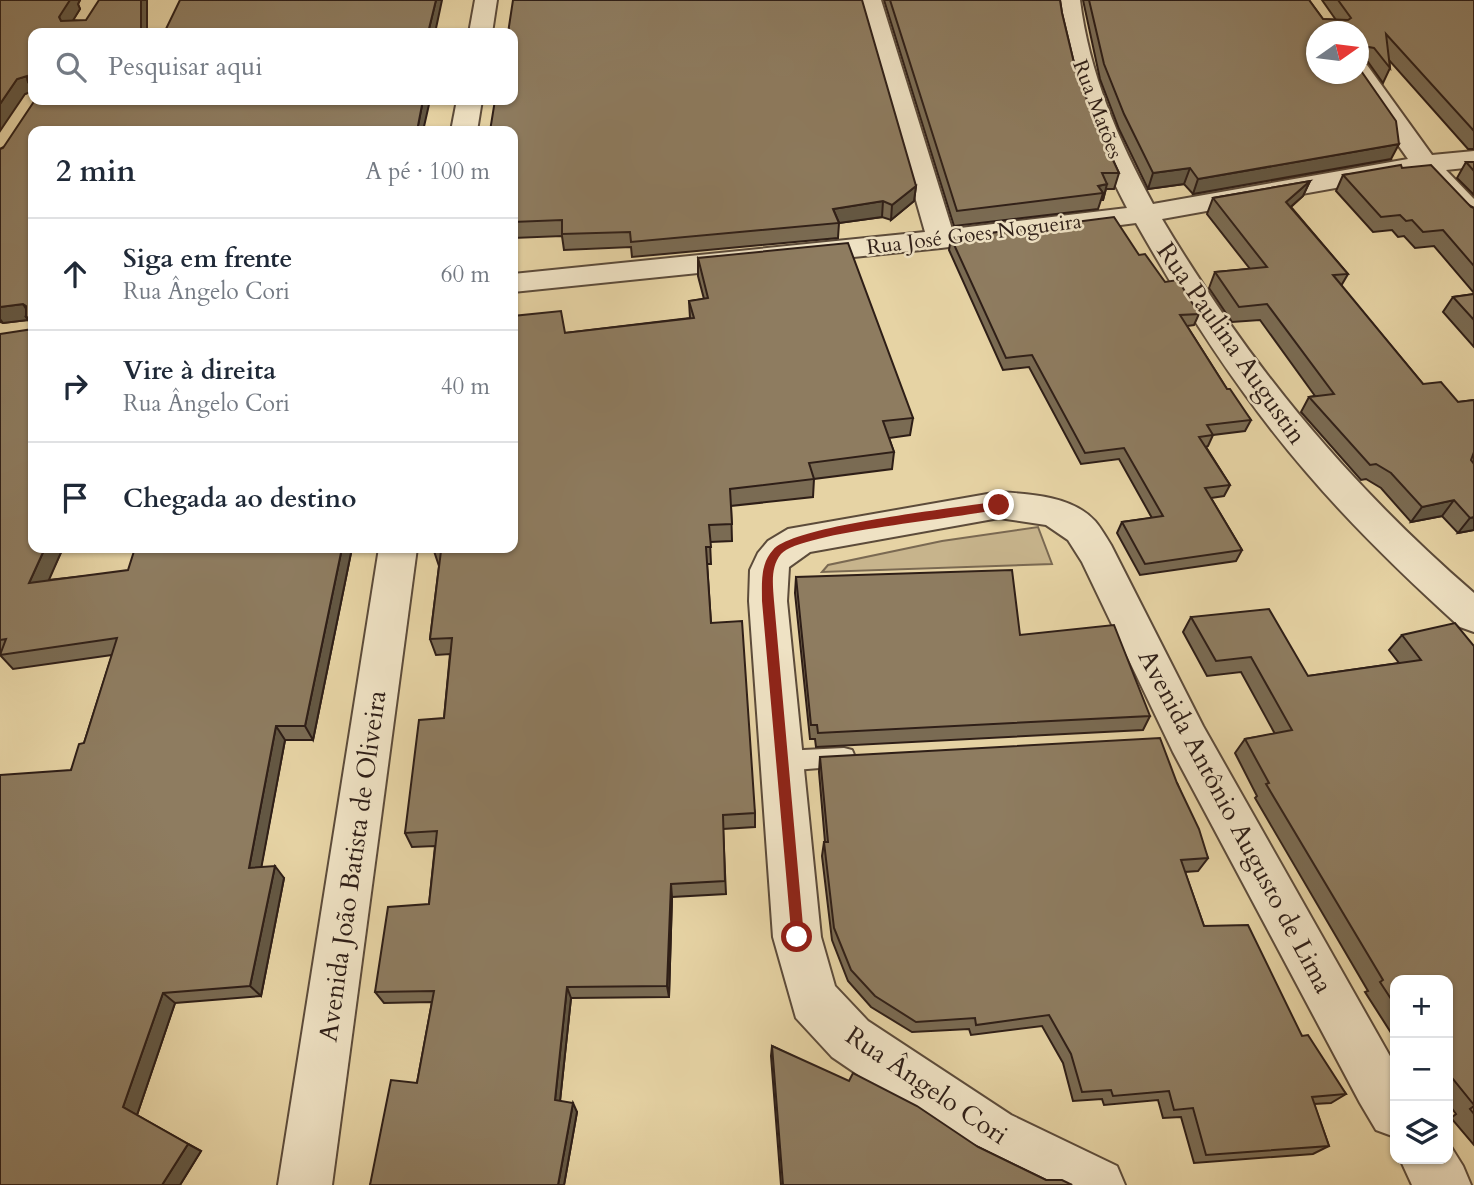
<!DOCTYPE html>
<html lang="pt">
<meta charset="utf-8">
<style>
body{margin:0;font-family:Cardo,serif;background:#f6f6f7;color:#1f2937}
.controls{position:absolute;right:21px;bottom:21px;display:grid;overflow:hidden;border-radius:14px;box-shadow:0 2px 5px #0004}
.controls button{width:63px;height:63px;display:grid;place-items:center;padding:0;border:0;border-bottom:2px solid #e0e1e3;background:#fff;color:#1f2937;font:35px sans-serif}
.compass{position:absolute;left:1306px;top:21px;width:63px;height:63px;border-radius:50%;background:#fff;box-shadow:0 2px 5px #0004;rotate:76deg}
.stop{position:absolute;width:21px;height:21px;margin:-16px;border:5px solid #8f2418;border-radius:50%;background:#fff}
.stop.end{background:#8f2418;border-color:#fff;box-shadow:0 2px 7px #0008}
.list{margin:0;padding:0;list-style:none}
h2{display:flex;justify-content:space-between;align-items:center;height:91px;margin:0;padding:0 28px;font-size:30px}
h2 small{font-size:23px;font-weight:400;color:#747a83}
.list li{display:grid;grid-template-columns:46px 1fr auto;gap:21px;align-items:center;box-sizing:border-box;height:112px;padding:0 28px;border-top:2px solid #e0e1e3}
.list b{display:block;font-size:26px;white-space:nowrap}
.list p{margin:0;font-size:23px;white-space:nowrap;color:#747a83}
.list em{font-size:23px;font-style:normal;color:#747a83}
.icon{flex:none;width:38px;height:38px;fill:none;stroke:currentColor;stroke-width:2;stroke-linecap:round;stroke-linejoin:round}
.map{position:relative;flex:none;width:1474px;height:1185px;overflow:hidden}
.search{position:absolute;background:#fff;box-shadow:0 2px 5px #0004;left:28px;top:28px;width:490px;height:77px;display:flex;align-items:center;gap:18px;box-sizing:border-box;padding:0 24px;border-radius:14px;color:#747a83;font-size:26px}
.panel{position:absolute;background:#fff;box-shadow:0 2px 5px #0004;left:28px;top:126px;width:490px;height:427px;border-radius:14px}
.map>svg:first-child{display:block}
.green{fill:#c7b48c;stroke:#7a6952;stroke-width:2}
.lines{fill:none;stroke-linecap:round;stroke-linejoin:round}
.lane-casing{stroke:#5c4b3a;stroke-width:4}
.street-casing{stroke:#5c4b3a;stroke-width:4}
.lane{fill:#efe2c4;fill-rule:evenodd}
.street{fill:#efe2c4;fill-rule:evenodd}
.wall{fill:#7a6b53;stroke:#2e1e17;stroke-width:2}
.shaded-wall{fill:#635743;stroke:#2e1e17;stroke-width:2}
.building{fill:#8e7c60;stroke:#2e1e17;stroke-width:2}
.route{fill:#8f2418}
.labels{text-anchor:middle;stroke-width:5;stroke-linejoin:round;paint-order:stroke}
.far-street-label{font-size:21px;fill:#2e1e17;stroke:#efe2c4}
.street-label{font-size:26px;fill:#2e1e17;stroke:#efe2c4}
</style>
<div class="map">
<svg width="1474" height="1185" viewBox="0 0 1474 1185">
<rect width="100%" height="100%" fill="#e6d3a4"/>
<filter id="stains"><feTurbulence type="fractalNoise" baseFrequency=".00286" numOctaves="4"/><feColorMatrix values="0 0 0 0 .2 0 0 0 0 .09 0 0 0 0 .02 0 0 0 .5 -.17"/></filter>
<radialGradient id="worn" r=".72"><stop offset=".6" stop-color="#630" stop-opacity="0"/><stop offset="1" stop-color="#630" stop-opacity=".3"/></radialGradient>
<!-- green -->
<polygon class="green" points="1038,527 1052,564 822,572 828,565 942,541"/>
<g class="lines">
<defs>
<polygon id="lane" points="844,748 852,750 855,757 852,764 844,766 783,771 775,768 772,761 775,754 783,751"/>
<g id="street">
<polygon points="475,0 497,0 492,33 469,33"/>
<path d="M859,0H881L952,229L1127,208C1093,142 1065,74 1058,0H1080C1089,73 1118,139 1153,204L1408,159L1348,74H1358V63L1367,65L1432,155L1474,151V167L1446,170L1474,199V223L1464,221L1419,173L1162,219C1248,363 1347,483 1474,593V632L1460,627C1406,578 1354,528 1307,473C1241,397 1186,311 1136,223L941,248L513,292V274L925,232Z"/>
<polygon points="457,100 482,100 477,131 451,131"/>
<path d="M999,492C1031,494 1072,496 1095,521C1101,528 1106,537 1111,545L1203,726L1395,1065V1137L1376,1130L1360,1103L1173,752L1082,562L1068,540L1046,525L999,518L810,552L789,567L787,601L821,937L835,986L868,1021L1011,1115L1117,1166L1125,1185H1039L973,1153L832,1057L796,1018L773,937L749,601L750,570L758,553L768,541L788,529Z"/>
<polygon points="379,548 417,548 332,1185 278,1185"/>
<polygon points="1448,1142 1463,1166 1471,1185 1412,1185 1400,1159 1448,1159"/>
</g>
</defs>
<!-- lane casing -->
<use href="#lane" class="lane-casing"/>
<!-- street casing -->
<use href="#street" class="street-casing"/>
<!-- lane -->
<use href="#lane" class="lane"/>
<!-- street -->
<use href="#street" class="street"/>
</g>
<!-- wall -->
<g class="wall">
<polygon points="0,0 80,0 78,4 80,9 73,20 147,33 33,33 33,93 33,91 25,94"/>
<polygon points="884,0 1060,0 1062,13 1075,67 1094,119 1119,173 1114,189 1106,189 1103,200 1101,200 1098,209 954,226"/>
<polygon points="1083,0 1309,0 1323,19 1336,20 1322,0 1474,0 1474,149 1468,149 1389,60 1390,68 1383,83 1368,62 1360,61 1359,64 1359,32 1317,32 1391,159 1193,194 1184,184 1148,189 1119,129 1100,79"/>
<polygon points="33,131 33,328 28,320 3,323 0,322 0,149"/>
<polygon points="513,131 916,186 914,201 891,220 882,217 839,223 838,238 632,257 631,247 564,250 562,236 513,238"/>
<polygon points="1466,162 1474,162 1474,195 1457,178"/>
<polygon points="1402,168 1474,208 1474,293 1434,246 1415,248 1404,236 1398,237 1392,230 1373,232 1336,191 1343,175"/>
<polygon points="1310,181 1303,196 1291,207 1348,274 1341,286 1423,384 1458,402 1474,400 1474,530 1458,533 1442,516 1411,522 1381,488 1366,479 1361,480 1301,412 1309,397 1315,396 1260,320 1232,322 1209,288 1215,272 1250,269 1207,214 1213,198"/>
<polygon points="951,238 1139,255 1165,282 1199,314 1194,325 1187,326 1227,389 1251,420 1245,431 1213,435 1208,446 1206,447 1230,485 1224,496 1211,498 1242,550 1236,561 1140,575 1117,533 1122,522 1152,518 1119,459 1081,464 1029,367 1003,370 949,250"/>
<polygon points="698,258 913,418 910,435 889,438 894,452 892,469 814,479 813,497 731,506 732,541 710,542 711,564 707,564 711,623 755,813 755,827 723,829 726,894 672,897 669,997 571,998 560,1101 577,1112 564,1185 370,1185 417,1083 432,1002 384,1003 375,992 429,904 435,846 412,847 405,833 444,718 450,654 436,655 430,639 439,566 434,551 565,333 690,318 689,301 704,299 698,276"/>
<polygon points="1474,294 1474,347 1443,312 1453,297"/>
<polygon points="0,334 33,548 63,548 48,580 352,548 313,740 285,740 261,867 284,878 261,996 175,1003 137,1115 201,1151 180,1185 0,1185 71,770 84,743 112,655 13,669 0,655"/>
<polygon points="796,577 1020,635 1150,716 1143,730 816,747 815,739 810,739 795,593"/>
<polygon points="1191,617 1308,676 1399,663 1389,650 1402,635 1474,646 1474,1145 1451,1118 1456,1114 1448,1103 1448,980 1395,980 1395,1039 1365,992 1368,991 1255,798 1257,796 1235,753 1245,739 1275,734 1241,672 1207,676 1183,632"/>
<polygon points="820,757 1177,783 1208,858 1198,871 1185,872 1204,926 1302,1036 1346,1094 1331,1103 1314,1104 1329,1146 1313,1154 1194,1163 1181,1117 1163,1118 1158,1100 1104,1105 1102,1099 1073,1101 1063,1063 1042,1026 971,1035 969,1029 912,1032 871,1007 848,981 832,940 822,856 824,842 825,842 819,772"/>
<polygon points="772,1046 1046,1180 1072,1185 781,1185 771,1056"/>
</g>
<!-- shaded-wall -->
<g class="shaded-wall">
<polygon points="66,0 80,0 78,4 80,9 66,32 59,17"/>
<rect x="141" y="0" width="6" height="33"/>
<polygon points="436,0 442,0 435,33 428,33"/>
<polygon points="27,76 28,82 33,91 25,94 0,131 0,104 17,79"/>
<polygon points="423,100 430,100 423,131 417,131"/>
<polygon points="1399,144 1391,159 1193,194 1198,179"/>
<polygon points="1190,168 1184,184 1148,189 1153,173"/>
<polygon points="1310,181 1303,196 1279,217 1286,202"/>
<polygon points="1107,184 1103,200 1101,200 1103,193 1098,186"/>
<polygon points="916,186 914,201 891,220 892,205"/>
<polygon points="883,201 882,217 839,223 833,209"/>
<polygon points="23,304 32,318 26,317 28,320 3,323 0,319 0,307"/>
<polygon points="1454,500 1442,516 1411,522 1422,507"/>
<polygon points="1474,517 1474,530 1458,533 1470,518"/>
<polygon points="45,548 63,548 41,598 29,583"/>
<polygon points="342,548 352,548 313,740 305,726"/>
<polygon points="276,726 285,740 259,880 249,868"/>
<polygon points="275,866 284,878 261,996 250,986"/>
<polygon points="671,884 672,897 669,997 667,986"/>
<polygon points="567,987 571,998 559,1110 555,1100"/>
<polygon points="163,993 175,1003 137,1115 123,1107"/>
<polygon points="573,1103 577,1112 564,1185 558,1185"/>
<polygon points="188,1144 201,1151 180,1185 162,1185"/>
</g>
<!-- building -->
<g class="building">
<polygon points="0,0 70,0 59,17 61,21 86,20 99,0 141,0 141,33 33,33 33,83 28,82 27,76 17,79 0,104"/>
<polygon points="180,0 436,0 428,33 164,33"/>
<polygon points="513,0 862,0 916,186 892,205 883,201 833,209 839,223 631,242 630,232 562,234 562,220 513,222 513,131 490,131 495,100 513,100 513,33 508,33"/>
<polygon points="890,0 1060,0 1062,13 1075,67 1094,119 1119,173 1102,173 1107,184 1098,186 1103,193 957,211"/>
<polygon points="1089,0 1309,0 1323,19 1348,20 1351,18 1338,0 1474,0 1474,131 1386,34 1390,68 1374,48 1363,46 1362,57 1359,57 1359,32 1317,32 1317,74 1359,74 1359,68 1396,121 1399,144 1198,179 1190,168 1153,173 1124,114 1104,64"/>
<polygon points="35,100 423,100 417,131 33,131 33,319 26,317 26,306 23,304 0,307 0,149 3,148"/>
<polygon points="1466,162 1474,162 1474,171"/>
<polygon points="1401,165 1402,168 1431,165 1471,207 1474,208 1474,266 1443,230 1423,232 1412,220 1406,221 1400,215 1381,217 1343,175"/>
<polygon points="1310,181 1286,202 1348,274 1333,275 1423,384 1441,382 1458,402 1474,400 1474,452 1471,460 1474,464 1474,517 1470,518 1454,500 1422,507 1391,473 1376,464 1370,465 1309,397 1334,394 1267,304 1239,307 1215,272 1267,267 1213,198"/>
<polygon points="1114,217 1139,255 1145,254 1165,282 1178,280 1199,314 1180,315 1227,389 1230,389 1251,420 1207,425 1213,435 1199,437 1230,485 1205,488 1242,550 1145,564 1122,522 1163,516 1124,448 1085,453 1032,355 1006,358 951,238"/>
<polygon points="848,243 913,418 883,421 894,452 809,463 814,479 730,489 732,524 709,525 711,547 706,547 711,623 742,621 755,813 723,815 725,881 671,884 667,986 567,987 555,1100 573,1103 558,1185 370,1185 391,1080 417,1083 434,991 375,992 388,907 429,904 437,831 405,833 419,720 444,718 452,638 430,639 441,551 434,551 434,548 513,548 513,316 561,311 565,333 694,318 689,301 708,298 698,258"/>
<polygon points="1474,294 1474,320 1453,297"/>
<polygon points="33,329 33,548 45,548 29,583 128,570 135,548 342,548 305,726 276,726 249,868 275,866 250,986 163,993 123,1107 188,1144 162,1185 0,1185 0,775 71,770 79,744 84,743 117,638 0,655 6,639 0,640 0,334"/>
<polygon points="1012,570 1020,635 1114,625 1150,716 818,733 817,725 811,725 796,577"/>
<polygon points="1269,609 1308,676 1421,660 1402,635 1455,623 1474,646 1474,1105 1448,1073 1448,980 1395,980 1395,1005 1380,982 1383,980 1266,784 1269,783 1245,739 1292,730 1251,657 1216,661 1191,617"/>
<polygon points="1160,738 1177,783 1199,829 1208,858 1181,860 1204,926 1248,925 1302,1036 1308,1035 1346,1094 1312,1097 1329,1146 1206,1155 1193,1108 1174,1110 1169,1091 1113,1096 1111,1090 1082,1092 1071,1054 1049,1015 976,1025 975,1018 916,1022 875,996 851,970 834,928 824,842 828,842 820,757"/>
<polygon points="772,1046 849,1081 853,1073 917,1106 978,1147 1046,1180 1062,1180 1072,1185 783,1185"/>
<polygon points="1474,1106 1474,1114 1470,1109"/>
</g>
<!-- route -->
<path class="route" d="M999,501L1003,503V508C962,519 803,531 781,554C770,567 773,586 774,601L804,937L797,944L792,942L762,601C762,584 760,564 773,550C793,525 960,508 999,501Z"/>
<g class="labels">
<!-- far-street labels -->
<g class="far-street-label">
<text transform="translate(1098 109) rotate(69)" y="7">Rua Matões</text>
<text transform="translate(974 234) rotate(-7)" y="7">Rua José Goes Nogueira</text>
</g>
<!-- street labels -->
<g class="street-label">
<text transform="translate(1232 343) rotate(55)" y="9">Rua Paulina Augustin</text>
<text transform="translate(1236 821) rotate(62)" y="9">Avenida Antônio Augusto de Lima</text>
<text transform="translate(352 866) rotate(-82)" y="9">Avenida João Batista de Oliveira</text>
<text transform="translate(927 1085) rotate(34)" y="9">Rua Ângelo Cori</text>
</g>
</g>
<rect width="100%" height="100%" filter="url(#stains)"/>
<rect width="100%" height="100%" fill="url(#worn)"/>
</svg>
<div class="controls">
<button>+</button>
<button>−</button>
<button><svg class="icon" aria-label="layers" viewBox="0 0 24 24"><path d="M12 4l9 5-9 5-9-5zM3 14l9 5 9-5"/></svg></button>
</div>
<svg class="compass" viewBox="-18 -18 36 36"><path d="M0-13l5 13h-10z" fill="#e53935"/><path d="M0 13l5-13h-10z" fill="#747a83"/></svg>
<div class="stop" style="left:797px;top:937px"></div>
<div class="stop end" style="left:999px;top:505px"></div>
<div class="search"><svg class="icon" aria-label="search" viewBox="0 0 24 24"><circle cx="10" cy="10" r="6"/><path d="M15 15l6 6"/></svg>Pesquisar aqui</div>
<section class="panel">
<h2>2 min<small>A pé · 100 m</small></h2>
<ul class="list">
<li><svg class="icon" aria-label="ahead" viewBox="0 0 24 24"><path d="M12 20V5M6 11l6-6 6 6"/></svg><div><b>Siga em frente</b><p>Rua Ângelo Cori</p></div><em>60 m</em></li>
<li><svg class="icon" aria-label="right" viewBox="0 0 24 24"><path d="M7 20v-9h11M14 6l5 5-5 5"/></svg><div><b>Vire à direita</b><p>Rua Ângelo Cori</p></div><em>40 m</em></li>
<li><svg class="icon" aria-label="arrive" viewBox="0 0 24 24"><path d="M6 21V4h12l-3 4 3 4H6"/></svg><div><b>Chegada ao destino</b></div></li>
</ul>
</section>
</div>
